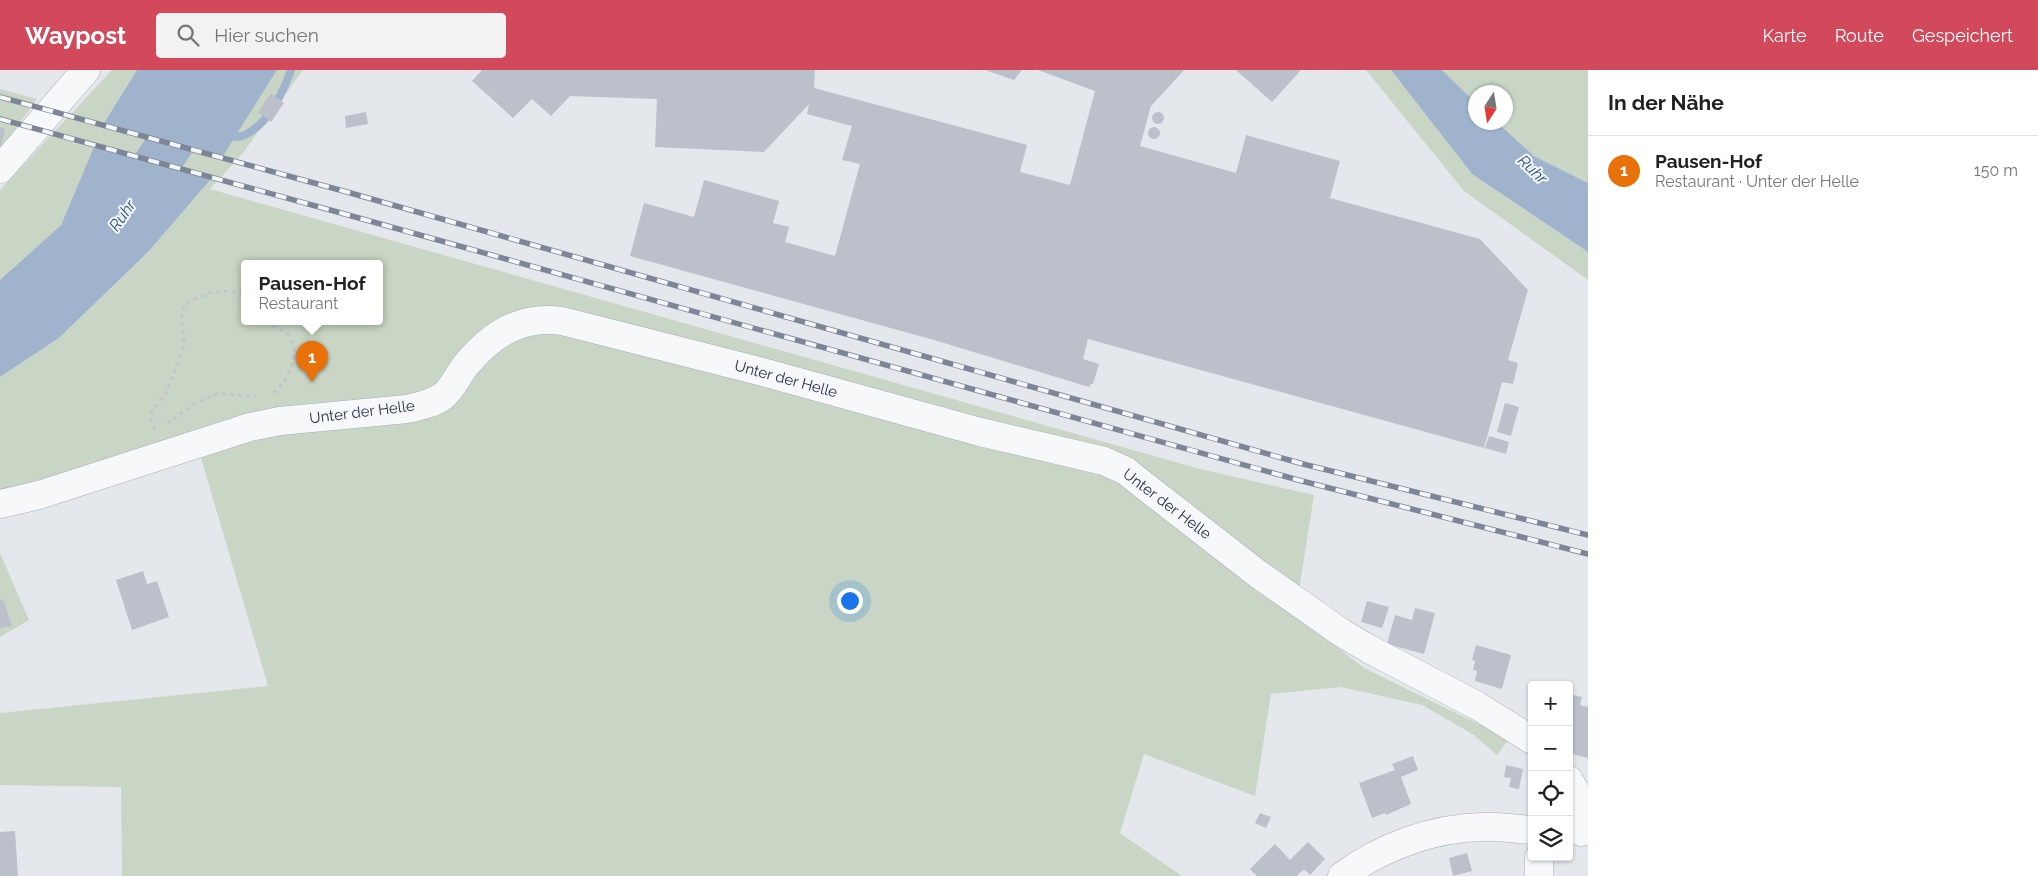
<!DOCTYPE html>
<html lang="de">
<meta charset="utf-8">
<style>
body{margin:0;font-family:Raleway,sans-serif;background:#f2f2f2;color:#222}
.controls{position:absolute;right:15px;bottom:15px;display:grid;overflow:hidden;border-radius:5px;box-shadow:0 1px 4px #0004}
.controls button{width:45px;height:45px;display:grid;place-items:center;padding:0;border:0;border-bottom:1px solid #e0e0e0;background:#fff;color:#222;font:25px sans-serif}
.compass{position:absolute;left:1468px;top:15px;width:45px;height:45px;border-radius:50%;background:#fff;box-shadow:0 1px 4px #0004;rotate:192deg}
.you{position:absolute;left:849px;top:530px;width:18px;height:18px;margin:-12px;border:4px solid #fff;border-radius:50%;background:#1a73e8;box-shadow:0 0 0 8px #1a73e833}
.badge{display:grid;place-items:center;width:32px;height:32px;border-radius:50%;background:#d1495b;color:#fff;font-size:16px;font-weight:700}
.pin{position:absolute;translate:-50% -41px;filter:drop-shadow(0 1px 2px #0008)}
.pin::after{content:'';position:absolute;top:26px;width:18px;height:15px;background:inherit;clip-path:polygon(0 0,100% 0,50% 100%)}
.popup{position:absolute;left:241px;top:190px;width:142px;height:65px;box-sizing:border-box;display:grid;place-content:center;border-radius:5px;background:#fff;filter:drop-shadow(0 1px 4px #0005);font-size:16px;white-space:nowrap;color:#767676}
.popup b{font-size:19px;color:#222}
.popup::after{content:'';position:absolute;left:50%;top:100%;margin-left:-10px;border:10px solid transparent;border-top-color:#fff}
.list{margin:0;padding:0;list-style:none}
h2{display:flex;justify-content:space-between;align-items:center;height:65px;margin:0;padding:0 20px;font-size:21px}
h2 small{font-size:16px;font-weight:400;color:#767676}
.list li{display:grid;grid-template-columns:32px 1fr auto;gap:15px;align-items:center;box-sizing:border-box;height:70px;padding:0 20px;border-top:1px solid #e0e0e0}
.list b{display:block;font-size:19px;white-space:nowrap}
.list p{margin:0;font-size:16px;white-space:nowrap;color:#767676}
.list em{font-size:16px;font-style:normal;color:#767676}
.icon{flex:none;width:28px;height:28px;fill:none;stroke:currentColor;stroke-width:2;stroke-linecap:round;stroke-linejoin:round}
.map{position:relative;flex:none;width:1588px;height:806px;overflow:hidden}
header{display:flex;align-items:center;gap:30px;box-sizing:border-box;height:70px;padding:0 25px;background:#d1495b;color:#fff}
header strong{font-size:24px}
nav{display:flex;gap:28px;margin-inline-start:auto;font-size:18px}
.search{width:350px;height:45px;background:#f2f2f2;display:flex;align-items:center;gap:12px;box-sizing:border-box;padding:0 18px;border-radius:5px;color:#767676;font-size:19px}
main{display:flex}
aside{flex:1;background:#fff}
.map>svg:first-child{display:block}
.green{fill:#c9d6c5;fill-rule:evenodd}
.water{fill:#9fb4cc}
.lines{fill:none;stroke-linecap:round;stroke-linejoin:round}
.stream{stroke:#9fb4cc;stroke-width:8}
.river{stroke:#9fb4cc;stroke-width:46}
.building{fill:#bbc0ca}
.minor-casing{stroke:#a9aeb7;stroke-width:29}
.path{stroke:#c2c5cb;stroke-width:3;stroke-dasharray:4 4;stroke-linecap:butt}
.minor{stroke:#f7f8fa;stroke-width:28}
.rail-casing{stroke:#7d8696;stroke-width:5.5}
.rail{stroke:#f4f6f9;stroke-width:4;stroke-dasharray:11;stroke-linecap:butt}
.labels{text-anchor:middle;stroke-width:4;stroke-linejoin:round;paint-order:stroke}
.street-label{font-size:15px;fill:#2b3445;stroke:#f4f6f9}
.water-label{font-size:16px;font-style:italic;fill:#34527a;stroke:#f4f6f9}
</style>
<header>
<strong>Waypost</strong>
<div class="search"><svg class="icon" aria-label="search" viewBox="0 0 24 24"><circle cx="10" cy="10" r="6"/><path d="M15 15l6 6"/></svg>Hier suchen</div>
<nav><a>Karte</a><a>Route</a><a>Gespeichert</a></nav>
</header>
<main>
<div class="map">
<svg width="1588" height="806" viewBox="0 0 1588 806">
<rect width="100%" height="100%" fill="#e4e7ec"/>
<!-- green -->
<g class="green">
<path d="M112,0H137L104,53L223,86L277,0H303L243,83L210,119L1200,399L1314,425L1295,545L1364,598L1509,669L1497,685L1474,665L1422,635L1341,617L1271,624L1255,726L1144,684L1120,763L1182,806H122L121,717L0,715V643L268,616L201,388L284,359L385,349L433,339L454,328L471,300L497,271L517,259L532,253L556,252L1114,401L1241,497L1249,487L1130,392L969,350L705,284L559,244L527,246L508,251L461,289L441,318L421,326L337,342L278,343L237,349L149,379L0,422V307L59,268L149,181L211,109L94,78L61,155L0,210V120ZM244,193H380V251H244Z"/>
<polygon points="1366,0 1391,0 1472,104 1588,182 1588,210 1464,121"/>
<polygon points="1442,0 1588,0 1588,113 1534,86 1498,53 1506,52 1506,22 1476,22 1475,32"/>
<polygon points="0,19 37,29 0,80"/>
<polygon points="0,483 29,550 0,567"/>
</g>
<!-- water -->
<g class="water">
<polygon points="137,0 277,0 223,86 104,53"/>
<polygon points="1391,0 1442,0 1475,32 1476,52 1498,53 1534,86 1588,113 1588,182 1472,104"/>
<polygon points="94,77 211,109 149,181 59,268 0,307 0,210 61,155"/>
</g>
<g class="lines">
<!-- stream -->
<path class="stream" d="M226,67C231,67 237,67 242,66C267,57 283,23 291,0"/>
<!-- river -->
<polyline class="river" points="120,147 172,71 212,21 225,0"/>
</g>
<!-- building -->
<g class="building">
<polygon points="482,0 815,0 814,18 1027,75 1020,102 1070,115 1095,21 1038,0 1184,0 1151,36 1140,76 1236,103 1246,65 1340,91 1330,128 1480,169 1528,220 1508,290 1518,293 1513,314 1502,312 1484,378 1088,269 1083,289 1099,294 1093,314 1091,314 1089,317 934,270 630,186 644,133 694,147 704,110 779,131 773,153 789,157 785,172 835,186 860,94 842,90 852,56 807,44 809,34 764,82 655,77 657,29 570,26 551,46 532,29 513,48 472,11"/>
<polygon points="985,0 1022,0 1014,10"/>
<polygon points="1236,0 1301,0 1272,32"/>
<polygon points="271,23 284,33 271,52 258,42"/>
<circle cx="1158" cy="48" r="6"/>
<polygon points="366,42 368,54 346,58 345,46"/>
<circle cx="1154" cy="63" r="6"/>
<polygon points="0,57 5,59 1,76 0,76"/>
<polygon points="1505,333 1519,337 1511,366 1497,362"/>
<polygon points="1489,366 1509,372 1506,384 1485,378"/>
<polygon points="143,501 147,514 157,511 169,547 132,560 116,510"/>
<polygon points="3,529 12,556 0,558 0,530"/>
<polygon points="1367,531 1389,537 1382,558 1361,552"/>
<polygon points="1415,538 1435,543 1424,584 1387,574 1395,545 1412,550"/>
<polygon points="1476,575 1511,585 1502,619 1475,611 1477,601 1473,600 1475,591 1472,590"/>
<polygon points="1569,624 1582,627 1580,635 1588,637 1588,688 1569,683"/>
<polygon points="1413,686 1418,700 1401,707 1411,734 1386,745 1385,743 1372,748 1359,713 1395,700 1392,694"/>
<polygon points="1506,695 1523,699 1519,719 1509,717 1511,708 1504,707"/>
<polygon points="1260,743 1271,747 1266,758 1255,753"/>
<polygon points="15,761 18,806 0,806 0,762"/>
<polygon points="1308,772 1325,789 1310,805 1304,799 1297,806 1257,806 1250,799 1275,774 1290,790"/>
<polygon points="1467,783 1472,801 1453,806 1449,788"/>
</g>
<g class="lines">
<defs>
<g id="minor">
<polyline points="0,99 86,0"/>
<path d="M0,434L39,425L250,357L280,351L407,339C419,336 433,334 443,326C453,318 458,305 466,295C492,264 521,245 562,251L759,301L980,362L1104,391L1126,401L1137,410L1258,504L1342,563L1369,579L1476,635L1532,670"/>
<polyline points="1569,710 1580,730 1581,762"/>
<polyline points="1539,787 1539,806"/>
<path d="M1342,806C1382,777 1432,758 1482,757C1498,756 1515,759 1532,760"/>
</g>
</defs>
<!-- minor casing -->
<use href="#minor" class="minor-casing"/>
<!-- path -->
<g class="path">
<path d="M266,251C272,257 280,258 286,263C305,281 288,312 272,324"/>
<polyline points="167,354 194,334 219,323 256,327"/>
<polyline points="155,359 150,347 152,341 166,323 183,279 184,267 181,249 184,238 190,231 212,222 231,221 244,227"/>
</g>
<!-- minor -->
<use href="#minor" class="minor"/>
<defs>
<g id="rail">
<polyline points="0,27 347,122 1303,394 1588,465"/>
<polyline points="0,49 341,143 1298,410 1588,484"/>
</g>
</defs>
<!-- rail casing -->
<use href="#rail" class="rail-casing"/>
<!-- rail -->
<use href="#rail" class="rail"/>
</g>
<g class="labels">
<!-- street labels -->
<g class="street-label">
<text transform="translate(786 309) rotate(15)" y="5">Unter der Helle</text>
<text transform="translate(362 342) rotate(-7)" y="5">Unter der Helle</text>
<text transform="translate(1167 434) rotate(37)" y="5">Unter der Helle</text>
</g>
<!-- water labels -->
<g class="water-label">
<text transform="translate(1533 99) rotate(44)" y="6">Ruhr</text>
<text transform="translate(122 145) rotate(-55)" y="6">Ruhr</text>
</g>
</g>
</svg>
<div class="controls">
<button>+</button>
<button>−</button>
<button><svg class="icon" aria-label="locate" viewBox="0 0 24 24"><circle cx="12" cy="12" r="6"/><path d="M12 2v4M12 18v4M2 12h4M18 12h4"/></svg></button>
<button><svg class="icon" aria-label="layers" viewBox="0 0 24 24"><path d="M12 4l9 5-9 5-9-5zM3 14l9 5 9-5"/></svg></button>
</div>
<svg class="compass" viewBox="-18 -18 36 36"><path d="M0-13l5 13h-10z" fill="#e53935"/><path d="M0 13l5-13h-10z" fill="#767676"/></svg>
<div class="you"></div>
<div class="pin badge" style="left:312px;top:312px;background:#e8710a">1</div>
<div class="popup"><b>Pausen-Hof</b>Restaurant</div>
</div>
<aside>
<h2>In der Nähe<small></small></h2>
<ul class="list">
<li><span class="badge" style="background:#e8710a">1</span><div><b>Pausen-Hof</b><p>Restaurant · Unter der Helle</p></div><em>150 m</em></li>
</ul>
</aside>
</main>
